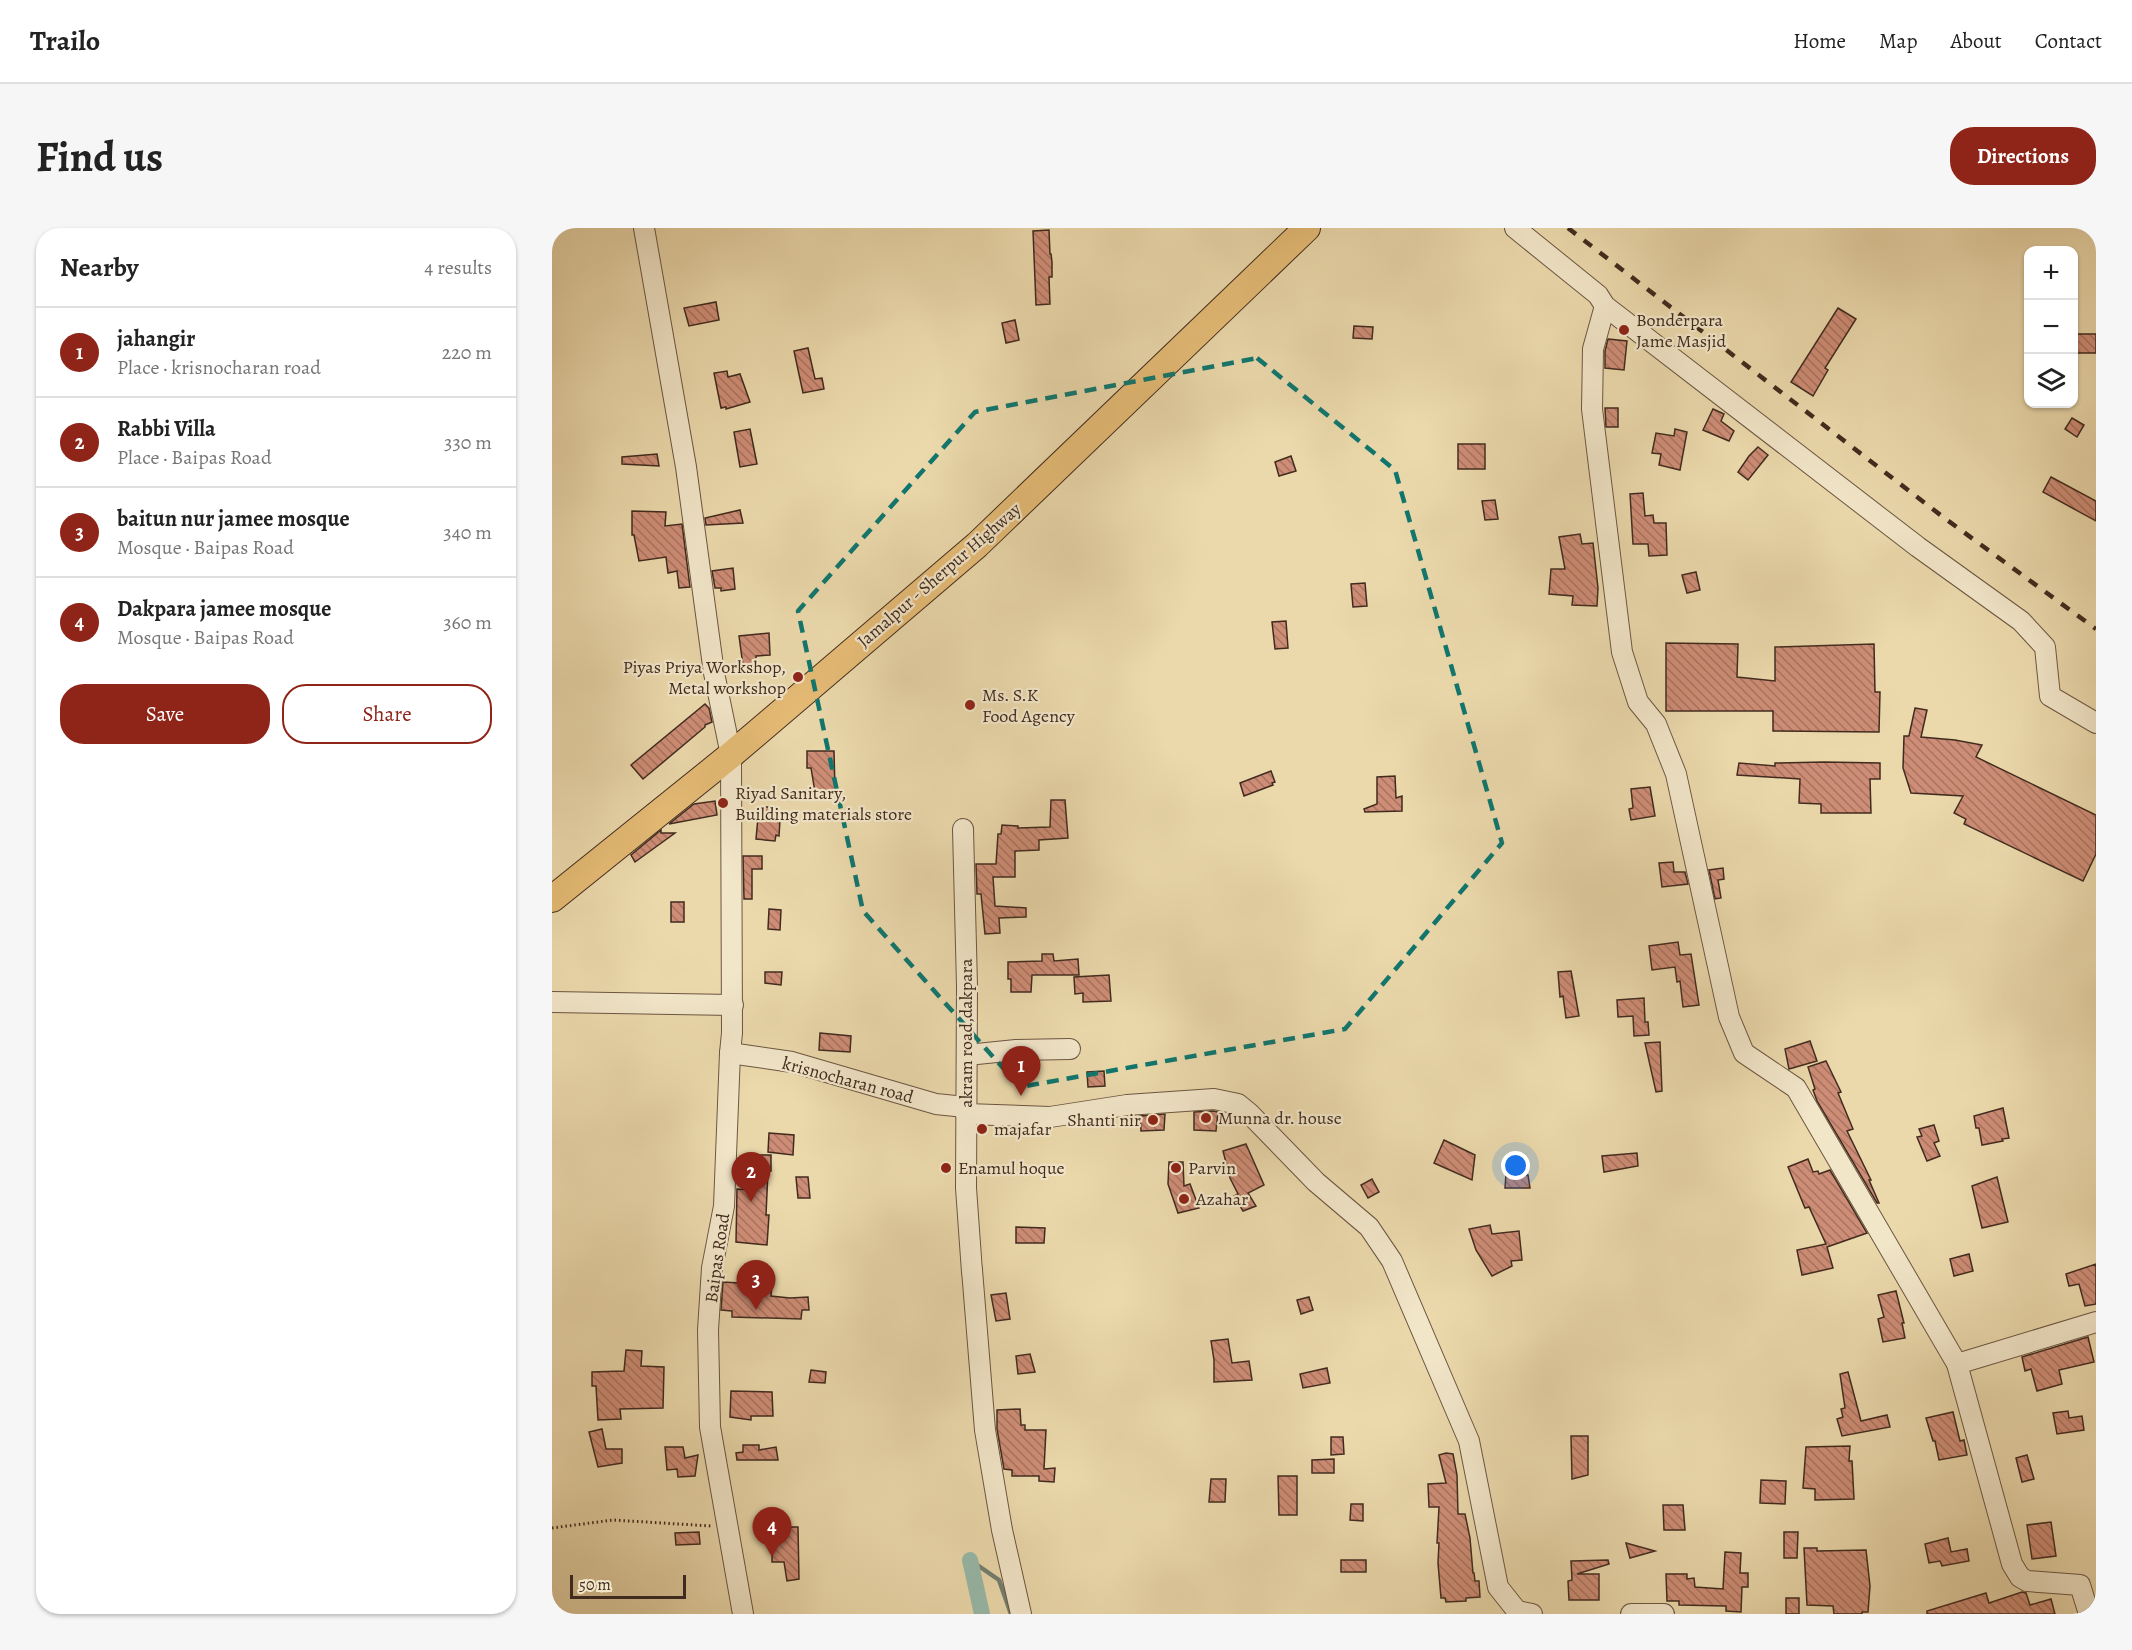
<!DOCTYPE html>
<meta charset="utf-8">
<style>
body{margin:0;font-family:Alegreya,serif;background:#f6f6f6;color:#222}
.controls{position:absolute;right:18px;top:18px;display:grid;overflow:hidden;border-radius:12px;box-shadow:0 2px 4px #0004}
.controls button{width:54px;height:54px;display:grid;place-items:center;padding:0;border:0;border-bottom:2px solid #e0e0e0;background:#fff;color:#222;font:30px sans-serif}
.scale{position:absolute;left:18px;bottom:15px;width:116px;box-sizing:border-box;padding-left:6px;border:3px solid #412b1f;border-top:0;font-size:16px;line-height:21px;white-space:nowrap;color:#412b1f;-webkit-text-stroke:4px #f2e6c9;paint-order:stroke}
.you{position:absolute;left:964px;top:938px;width:21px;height:21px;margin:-15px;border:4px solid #fff;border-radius:50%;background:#1a73e8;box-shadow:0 0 0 9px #1a73e833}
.badge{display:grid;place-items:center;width:39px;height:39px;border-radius:50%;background:#8f2418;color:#fff;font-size:20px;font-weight:700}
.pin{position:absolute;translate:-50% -50px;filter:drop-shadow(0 2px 3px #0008)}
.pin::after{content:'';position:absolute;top:32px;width:21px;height:18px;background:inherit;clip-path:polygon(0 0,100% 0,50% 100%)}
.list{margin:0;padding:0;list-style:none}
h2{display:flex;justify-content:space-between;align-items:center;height:78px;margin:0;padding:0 24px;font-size:26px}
h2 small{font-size:20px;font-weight:400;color:#767676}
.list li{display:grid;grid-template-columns:39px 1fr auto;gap:18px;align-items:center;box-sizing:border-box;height:90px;padding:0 24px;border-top:2px solid #e0e0e0}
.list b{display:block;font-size:22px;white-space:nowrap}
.list p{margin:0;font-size:20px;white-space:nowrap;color:#767676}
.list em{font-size:20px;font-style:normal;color:#767676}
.actions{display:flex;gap:12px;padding:18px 24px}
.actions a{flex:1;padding:14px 0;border:2px solid #8f2418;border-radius:24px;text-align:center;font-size:21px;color:#8f2418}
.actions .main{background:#8f2418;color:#fff}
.icon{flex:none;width:33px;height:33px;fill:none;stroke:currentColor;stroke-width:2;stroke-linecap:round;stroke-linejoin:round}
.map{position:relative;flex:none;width:1544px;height:1386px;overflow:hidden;border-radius:24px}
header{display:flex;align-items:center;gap:36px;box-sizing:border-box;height:84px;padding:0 30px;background:#fff;border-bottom:2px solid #e0e0e0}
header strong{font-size:28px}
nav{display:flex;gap:33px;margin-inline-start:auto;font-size:21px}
.intro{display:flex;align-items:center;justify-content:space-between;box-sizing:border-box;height:144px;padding:0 36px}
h1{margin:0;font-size:42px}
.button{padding:15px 27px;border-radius:24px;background:#8f2418;color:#fff;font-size:21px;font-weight:700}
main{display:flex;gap:36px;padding:0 36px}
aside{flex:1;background:#fff;border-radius:24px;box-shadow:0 2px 4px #0004}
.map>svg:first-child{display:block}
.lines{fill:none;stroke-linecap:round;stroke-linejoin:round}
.stream{stroke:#758172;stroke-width:4.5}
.canal{stroke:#98baaa;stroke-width:16}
.building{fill:url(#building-back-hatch);stroke:#412b1f;stroke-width:1.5}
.minor-casing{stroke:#6c5642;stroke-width:22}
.major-casing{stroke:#412b1f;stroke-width:28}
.path{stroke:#412b1f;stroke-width:3;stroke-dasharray:1.5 3;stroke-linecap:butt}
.minor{stroke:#f2e6c9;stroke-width:20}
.major{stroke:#e6bc76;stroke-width:26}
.rail{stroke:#412b1f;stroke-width:4.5;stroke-dasharray:10 10;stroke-linecap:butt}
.marked{fill:none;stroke:#0f766e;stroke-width:4.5;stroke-dasharray:12 8;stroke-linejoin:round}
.poi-dot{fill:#8f2418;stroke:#f2e6c9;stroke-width:2}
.labels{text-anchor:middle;stroke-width:4.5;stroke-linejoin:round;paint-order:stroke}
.poi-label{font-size:18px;fill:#412b1f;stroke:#f2e6c9;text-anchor:start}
.street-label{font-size:18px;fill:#412b1f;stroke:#f2e6c9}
</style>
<header>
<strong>Trailo</strong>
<nav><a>Home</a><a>Map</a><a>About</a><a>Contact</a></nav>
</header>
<div class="intro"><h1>Find us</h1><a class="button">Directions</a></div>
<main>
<aside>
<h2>Nearby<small>4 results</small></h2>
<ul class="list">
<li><span class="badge">1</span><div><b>jahangir</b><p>Place · krisnocharan road</p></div><em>220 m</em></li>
<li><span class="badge">2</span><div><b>Rabbi Villa</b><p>Place · Baipas Road</p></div><em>330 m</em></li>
<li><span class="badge">3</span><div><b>baitun nur jamee mosque</b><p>Mosque · Baipas Road</p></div><em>340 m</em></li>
<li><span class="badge">4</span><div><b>Dakpara jamee mosque</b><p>Mosque · Baipas Road</p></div><em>360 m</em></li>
</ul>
<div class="actions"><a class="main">Save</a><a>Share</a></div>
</aside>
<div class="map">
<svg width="1544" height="1386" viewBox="0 0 1544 1386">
<defs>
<pattern id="building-back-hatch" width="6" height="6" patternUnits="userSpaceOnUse" patternTransform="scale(1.5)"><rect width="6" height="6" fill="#ce8d76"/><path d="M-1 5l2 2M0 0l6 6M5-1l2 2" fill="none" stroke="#a97360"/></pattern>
</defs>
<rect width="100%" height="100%" fill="#ebd9ac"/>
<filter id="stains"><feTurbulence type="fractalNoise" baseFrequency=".00333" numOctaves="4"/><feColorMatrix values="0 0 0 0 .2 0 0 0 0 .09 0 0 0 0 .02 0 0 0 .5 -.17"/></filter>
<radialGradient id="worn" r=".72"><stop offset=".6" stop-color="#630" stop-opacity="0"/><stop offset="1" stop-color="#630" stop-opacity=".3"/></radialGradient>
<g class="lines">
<!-- stream -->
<polyline class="stream" points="418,1332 447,1352 459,1386"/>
<!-- canal -->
<polyline class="canal" points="418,1332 430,1386"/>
</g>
<!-- building -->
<g class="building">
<polygon points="497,2 498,26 499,26 500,34 500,49 497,49 498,76 484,77 481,3"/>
<polygon points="164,74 167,92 137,98 132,80"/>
<polygon points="1286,80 1304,91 1273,140 1276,142 1261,168 1239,154"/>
<polygon points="463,92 467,112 454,115 450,95"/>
<polygon points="802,98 821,99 820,111 801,110"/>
<rect x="1521" y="106" width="23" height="19"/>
<polygon points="1056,111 1075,113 1072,142 1053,140 1053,123"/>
<polygon points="256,120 263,151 270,150 272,161 251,165 242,123"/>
<polygon points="175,143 176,149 188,146 198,174 174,181 174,179 169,180 162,145"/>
<polygon points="1053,180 1066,180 1066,199 1054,199"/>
<polygon points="1161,181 1172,186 1169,193 1182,203 1177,213 1151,202"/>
<polygon points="1520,190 1532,197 1525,209 1513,201"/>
<polygon points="198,201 205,236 188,239 182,204"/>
<polygon points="1123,201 1135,204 1128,242 1107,237 1109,226 1100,225 1104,205 1122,208"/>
<rect x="906" y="216" width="27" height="25"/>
<polygon points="1206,219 1216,227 1196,252 1186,244 1197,228"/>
<polygon points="105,226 107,238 70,236 70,229"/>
<polygon points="739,228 744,243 727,248 723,234"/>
<polygon points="1499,249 1544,273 1544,293 1491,264"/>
<polygon points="1091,265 1093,288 1101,287 1102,295 1114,295 1115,327 1097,328 1096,316 1081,316 1078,266"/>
<polygon points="943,272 946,291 933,292 930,273"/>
<polygon points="188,282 191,295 154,297 153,290"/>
<polygon points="80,283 114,284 113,298 130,296 138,359 127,360 125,343 116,345 114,329 87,333 82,307 80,307"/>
<polygon points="1028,306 1030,316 1041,315 1046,360 1045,378 1020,377 1021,368 997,366 999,341 1013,341 1007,309"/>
<polygon points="181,340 183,361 169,363 169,360 163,360 160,343"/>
<polygon points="1144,344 1148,362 1135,365 1130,347"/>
<polygon points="813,355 815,378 801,379 799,356"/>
<polygon points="734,393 736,420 723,421 720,394"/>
<polygon points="217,405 218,427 204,428 205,443 192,445 187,408"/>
<polygon points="1114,415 1186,416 1185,449 1223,453 1223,419 1322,416 1323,464 1328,464 1327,504 1221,503 1221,483 1114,483"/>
<polygon points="153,476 157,480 160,494 153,497 153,499 91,551 79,537"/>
<polygon points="1363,480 1375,482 1369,509 1403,512 1430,517 1424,529 1544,587 1544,626 1531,653 1412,596 1414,591 1402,585 1411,568 1359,565 1351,540 1352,508 1357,508"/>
<polygon points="255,523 282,523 283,563 263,564 259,540 255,540"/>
<polygon points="1272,534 1328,535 1328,551 1318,551 1319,585 1269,585 1269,576 1247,575 1248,551 1185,547 1187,535 1223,538 1223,535"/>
<polygon points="719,543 723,554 720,555 721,557 692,568 688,555"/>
<polygon points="843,548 844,570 850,568 850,583 813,584 812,581 825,576 825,549"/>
<polygon points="1098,559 1103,588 1079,592 1077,581 1081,580 1079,561"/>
<polygon points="499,572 513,572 516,610 487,612 487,622 463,623 463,649 441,649 443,678 474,680 474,689 447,690 448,705 433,706 429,666 425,666 424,636 444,636 446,606 449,606 450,597 466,598 466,600 498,599"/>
<polygon points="163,573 165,587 117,596 142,576"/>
<polygon points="207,579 224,579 225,592 228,592 227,608 224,607 223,613 204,611"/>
<polygon points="109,602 109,605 123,605 83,634 79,627"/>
<polygon points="191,628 210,628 210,641 200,641 200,671 192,671"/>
<polygon points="1121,634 1122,644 1133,644 1136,656 1110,659 1107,635"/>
<polygon points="1171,640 1172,651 1166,652 1169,670 1163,671 1157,642"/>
<rect x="119" y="674" width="13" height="20"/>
<polygon points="217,681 229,682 228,702 216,701"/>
<polygon points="1126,714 1128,727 1139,726 1147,777 1131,779 1128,753 1125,754 1123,739 1100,742 1097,718"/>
<polygon points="490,726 501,726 502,733 526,731 527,747 480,747 479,764 459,764 459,751 456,751 456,734 490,733"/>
<polygon points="1019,743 1027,788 1014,790 1011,768 1008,769 1006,744"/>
<polygon points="213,744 230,744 229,757 213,755"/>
<polygon points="557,747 559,773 531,774 531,765 523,766 522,749"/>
<polygon points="1092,770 1093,794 1096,794 1097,807 1082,808 1081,788 1066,789 1065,772"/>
<polygon points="268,805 299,808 298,824 267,822"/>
<polygon points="1258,813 1265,833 1237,841 1233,821"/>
<polygon points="1108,814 1110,863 1104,864 1093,815"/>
<polygon points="1274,833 1289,864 1286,865 1301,901 1295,903 1319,952 1317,952 1327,975 1325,975 1265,873 1261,862 1263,861 1256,839"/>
<polygon points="552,843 553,858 536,859 535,844"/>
<polygon points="1451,880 1457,910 1450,911 1451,913 1430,917 1427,900 1424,900 1422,888"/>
<polygon points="661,883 666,884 664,903 642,902 642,884"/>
<polygon points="613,886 612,902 589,903 588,888"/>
<polygon points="1382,897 1387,913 1382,915 1388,928 1375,933 1365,909 1370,908 1367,901"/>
<polygon points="217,905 242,907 241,927 216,924"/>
<polygon points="892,912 923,927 920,952 882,935"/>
<polygon points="694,916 712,957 696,965 704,978 691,983 682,968 686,966 678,950 671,923"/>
<polygon points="1085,925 1086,938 1052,944 1050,928"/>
<polygon points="201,927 219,927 219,943 216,943 214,987 217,987 215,1017 184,1014 185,961 200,962"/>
<polygon points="1256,931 1261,944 1266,943 1267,946 1278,942 1315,1005 1275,1019 1281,1040 1250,1047 1245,1022 1274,1016 1257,979 1253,980 1236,939"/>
<polygon points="617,934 631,934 632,958 638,956 647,980 626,985 616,956"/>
<polygon points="954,946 976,947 978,960 953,960"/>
<polygon points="244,949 256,949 258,970 246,970"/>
<polygon points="1445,949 1456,994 1430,1000 1420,958"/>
<polygon points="820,951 827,964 816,970 809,957"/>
<polygon points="938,997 940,1006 967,1003 970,1032 959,1033 960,1038 940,1048 924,1022 917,1001"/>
<polygon points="464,999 493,1000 492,1015 464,1015"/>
<polygon points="1417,1026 1421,1043 1402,1048 1398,1031"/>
<polygon points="1544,1036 1544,1076 1533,1078 1527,1056 1517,1058 1514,1046"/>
<polygon points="171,1054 220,1057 219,1068 238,1070 256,1069 257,1082 250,1082 249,1091 180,1089 180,1083 169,1082"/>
<polygon points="1344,1063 1352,1095 1350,1095 1353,1110 1331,1114 1326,1091 1332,1089 1326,1067"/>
<polygon points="454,1065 458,1091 444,1093 439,1067"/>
<polygon points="757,1069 761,1082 749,1086 745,1072"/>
<polygon points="1536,1109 1542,1134 1507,1142 1510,1156 1485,1163 1479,1141 1473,1143 1470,1129"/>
<polygon points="676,1111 680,1135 697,1133 700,1152 662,1154 662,1132 659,1113"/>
<polygon points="74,1122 90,1123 89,1138 112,1139 111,1180 68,1181 69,1191 46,1192 44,1158 40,1158 40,1144 72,1143"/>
<polygon points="478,1126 483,1144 466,1146 464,1128"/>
<polygon points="775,1140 778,1155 751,1160 748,1146"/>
<polygon points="259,1142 274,1144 273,1155 257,1154"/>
<polygon points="1296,1144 1309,1193 1335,1187 1338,1199 1290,1208 1285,1191 1291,1189 1289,1181 1293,1180 1288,1146"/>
<polygon points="179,1163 220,1164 221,1188 199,1188 199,1192 178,1189"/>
<polygon points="468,1181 469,1197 473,1197 473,1202 494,1202 492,1241 503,1240 502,1254 487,1253 487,1248 460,1248 460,1242 452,1241 445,1201 445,1182"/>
<polygon points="1516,1183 1517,1190 1530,1188 1532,1202 1505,1206 1501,1185"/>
<polygon points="1401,1184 1408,1213 1412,1212 1415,1227 1387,1232 1383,1213 1381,1213 1374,1190"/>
<polygon points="50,1201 54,1221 70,1221 70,1235 46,1239 37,1204"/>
<polygon points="1019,1208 1036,1208 1036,1247 1020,1251"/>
<polygon points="779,1209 791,1209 792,1226 779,1227"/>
<polygon points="191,1217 207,1217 207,1222 224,1219 226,1232 185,1232 184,1225 191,1224"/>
<polygon points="1298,1218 1297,1233 1300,1233 1302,1271 1263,1272 1263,1261 1251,1260 1254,1219"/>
<polygon points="113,1219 131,1219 133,1230 146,1227 143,1248 126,1249 125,1241 115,1242"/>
<polygon points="894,1225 901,1226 905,1247 906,1286 913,1286 918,1310 921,1345 922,1345 923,1353 927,1353 928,1369 914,1370 914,1373 894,1374 893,1370 889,1370 886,1335 887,1315 885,1315 887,1279 877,1279 876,1256 894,1255 887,1227"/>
<polygon points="1475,1227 1482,1251 1470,1254 1464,1230"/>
<polygon points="782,1231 782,1245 760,1245 760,1232"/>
<polygon points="726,1248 745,1248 745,1287 727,1287"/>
<polygon points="659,1251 674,1251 673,1274 657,1274"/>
<polygon points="1209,1252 1234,1253 1233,1276 1208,1275"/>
<polygon points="799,1276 811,1276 811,1293 798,1292"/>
<polygon points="1111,1277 1131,1277 1133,1302 1112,1302"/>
<polygon points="1499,1294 1504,1328 1480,1331 1475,1297"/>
<polygon points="220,1299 246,1299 247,1351 235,1353 232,1334 220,1334"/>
<polygon points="147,1304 148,1316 124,1317 123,1305"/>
<polygon points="1232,1304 1246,1304 1245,1330 1232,1330"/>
<polygon points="1396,1310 1399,1324 1415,1321 1417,1333 1390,1338 1388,1333 1377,1335 1373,1316"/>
<polygon points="1074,1315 1103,1323 1078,1330"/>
<polygon points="1252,1320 1265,1320 1265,1323 1314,1322 1318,1358 1316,1384 1310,1384 1310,1386 1282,1386 1281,1378 1255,1377"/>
<polygon points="1173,1324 1189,1325 1188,1345 1196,1345 1196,1359 1190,1359 1189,1384 1174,1383 1174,1378 1127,1377 1127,1373 1115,1373 1114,1346 1135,1346 1135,1351 1142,1350 1143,1359 1171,1361"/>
<rect x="789" y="1332" width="25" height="12"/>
<polygon points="1056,1332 1057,1336 1025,1346 1047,1346 1047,1372 1017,1372 1016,1353 1020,1352 1019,1333"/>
<polygon points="1470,1364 1474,1365 1478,1377 1499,1371 1503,1386 1375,1386 1375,1383 1434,1365 1437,1375"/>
<rect x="1234" y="1370" width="13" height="16"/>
</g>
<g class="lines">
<defs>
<g id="minor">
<polyline points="92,0 134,239 162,445 179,527 180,805 178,825 172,978 160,1040 156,1102 158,1199 191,1386"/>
<polyline points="963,0 1046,67 1053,78 1366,319 1469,393 1493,419 1498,468 1544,495"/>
<polyline points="1053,78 1041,121 1040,181 1070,424 1086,474 1104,496 1124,546 1177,789 1192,825 1244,860 1405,1136 1460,1336 1468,1349 1475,1353 1528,1357 1537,1386"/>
<polyline points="411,601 415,758 414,960 420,1044"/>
<polyline points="0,774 181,777"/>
<polyline points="178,825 240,834 384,876 413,879"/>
<polyline points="415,827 464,822 518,821"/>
<polyline points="414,886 498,889 575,877 662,871 686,876 697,885 764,954 817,999 840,1033 917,1213 946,1359 965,1383 980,1386"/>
<polyline points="420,1042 433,1202 450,1302 469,1386"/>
<polyline points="1405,1136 1544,1094"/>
<polyline points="1079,1386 1112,1386"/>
</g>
<polyline id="major" points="0,671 179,527 425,317 755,0"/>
</defs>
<!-- minor casing -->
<use href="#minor" class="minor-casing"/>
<!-- major casing -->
<use href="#major" class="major-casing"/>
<!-- path -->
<polyline class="path" points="0,1300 61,1292 159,1298"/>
<!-- minor -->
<use href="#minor" class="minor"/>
<!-- major -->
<use href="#major" class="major"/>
<!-- rail -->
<polyline class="rail" points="1016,0 1391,289 1544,401"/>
</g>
<!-- marked area -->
<path class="marked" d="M705,130L843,242L950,615L793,801L468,859L311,683L246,383L423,184Z"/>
<!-- markers -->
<g class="poi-dot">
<circle cx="1072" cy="102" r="6"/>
<circle cx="246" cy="449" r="6"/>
<circle cx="418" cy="477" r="6"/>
<circle cx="171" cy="575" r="6"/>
<circle cx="654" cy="890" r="6"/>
<circle cx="601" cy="892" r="6"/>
<circle cx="430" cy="901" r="6"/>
<circle cx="394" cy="940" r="6"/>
<circle cx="624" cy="940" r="6"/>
<circle cx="632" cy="971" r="6"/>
</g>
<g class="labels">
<!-- poi labels -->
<g class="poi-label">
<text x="1084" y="98">Bonderpara<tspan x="1084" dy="21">Jame Masjid</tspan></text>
<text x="234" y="445" text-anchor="end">Piyas Priya Workshop,<tspan x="234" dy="21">Metal workshop</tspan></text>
<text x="430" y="473">Ms. S.K<tspan x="430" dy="21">Food Agency</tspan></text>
<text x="183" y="571">Riyad Sanitary,<tspan x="183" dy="21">Building materials store</tspan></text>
<text x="666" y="896">Munna dr. house</text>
<text x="589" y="898" text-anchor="end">Shanti nir</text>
<text x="442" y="907">majafar</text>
<text x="406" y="946">Enamul hoque</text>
<text x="636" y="946">Parvin</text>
<text x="644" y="977">Azahar</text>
</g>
<!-- street labels -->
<g class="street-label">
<text transform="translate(387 347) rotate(-41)" y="6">Jamalpur - Sherpur Highway</text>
<text transform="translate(414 805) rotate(-90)" y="6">akram road,dakpara</text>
<text transform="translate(296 852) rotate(15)" y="6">krisnocharan road</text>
<text transform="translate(165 1030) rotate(-82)" y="6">Baipas Road</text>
</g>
</g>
<rect width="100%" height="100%" filter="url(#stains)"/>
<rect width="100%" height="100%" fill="url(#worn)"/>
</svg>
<div class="controls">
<button>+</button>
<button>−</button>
<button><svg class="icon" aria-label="layers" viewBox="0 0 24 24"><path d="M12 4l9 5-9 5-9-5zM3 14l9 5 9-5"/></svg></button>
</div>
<div class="scale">50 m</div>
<div class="you"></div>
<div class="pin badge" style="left:469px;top:868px">1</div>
<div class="pin badge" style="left:199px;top:974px">2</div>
<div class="pin badge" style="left:204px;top:1082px">3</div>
<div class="pin badge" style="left:220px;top:1329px">4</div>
</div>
</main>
